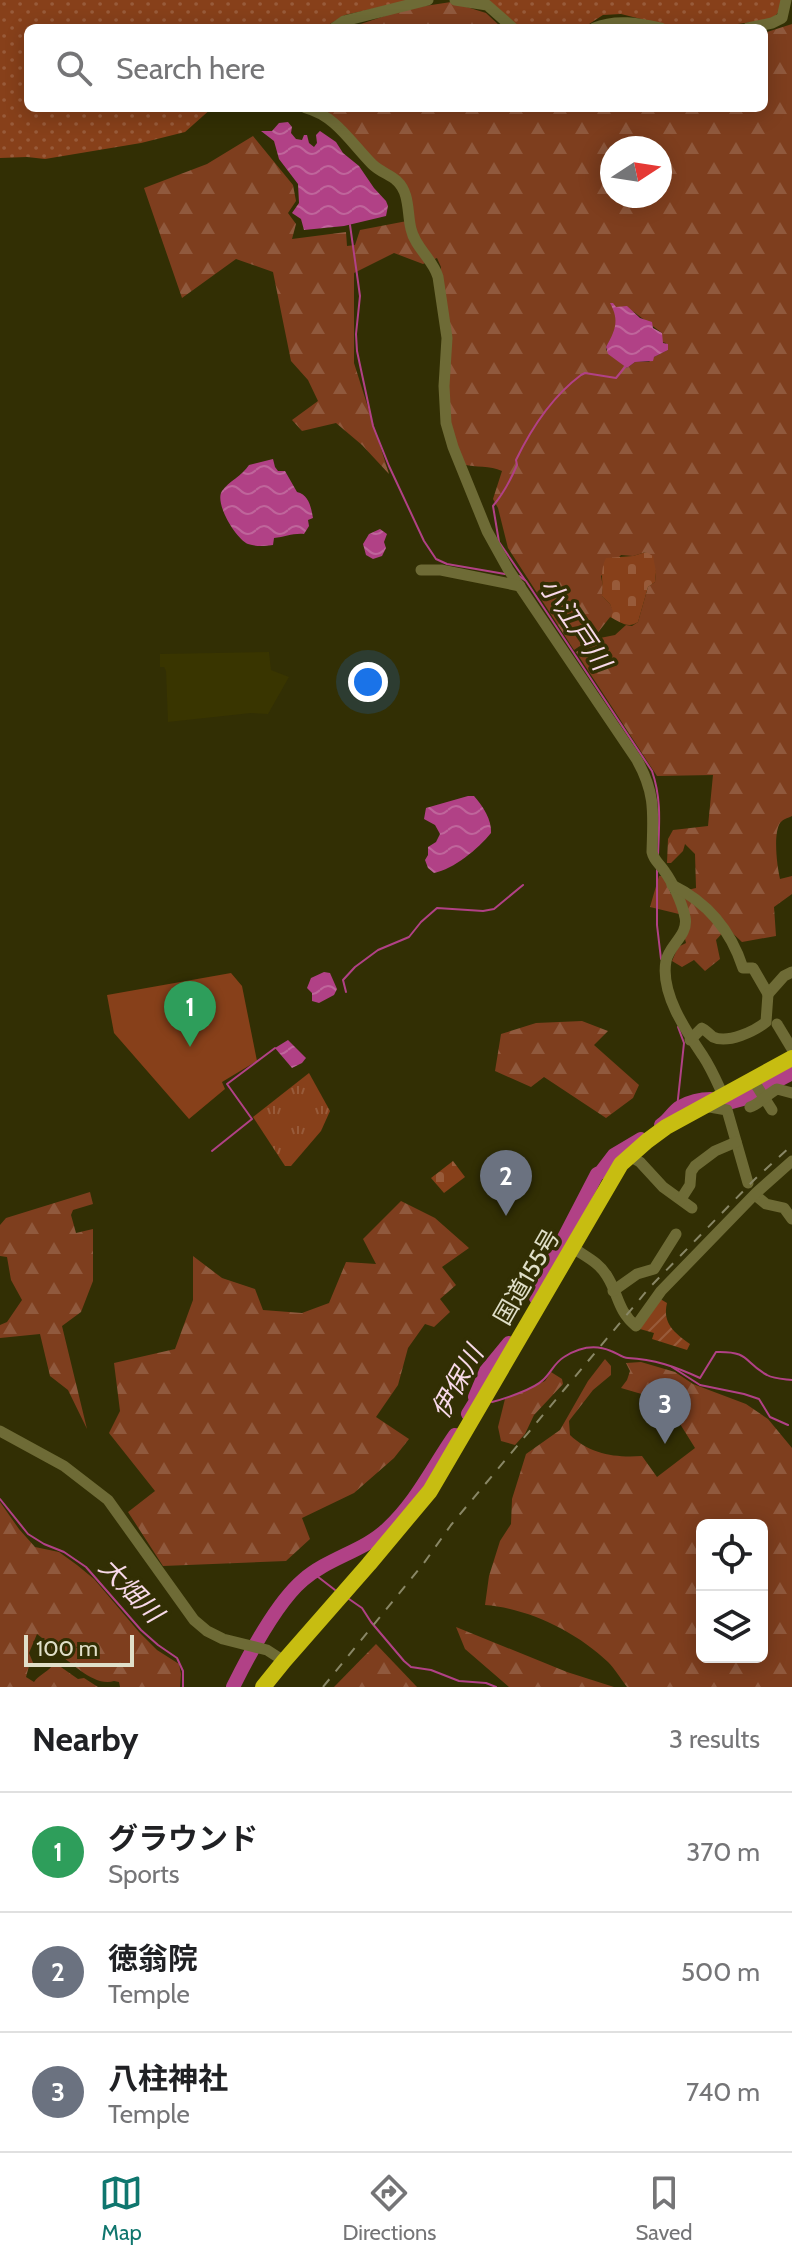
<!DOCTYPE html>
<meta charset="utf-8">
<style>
body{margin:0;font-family:Cabin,"Noto Sans JP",sans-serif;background:#f2f2f2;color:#202124}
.controls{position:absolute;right:24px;bottom:24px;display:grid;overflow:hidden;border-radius:12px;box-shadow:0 4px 20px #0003}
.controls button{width:72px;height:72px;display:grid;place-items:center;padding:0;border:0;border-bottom:2px solid #e0e0e0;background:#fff;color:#202124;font:40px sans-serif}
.compass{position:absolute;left:600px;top:136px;width:72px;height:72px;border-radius:50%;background:#fff;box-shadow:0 4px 20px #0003;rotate:78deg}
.scale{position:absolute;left:24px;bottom:20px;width:110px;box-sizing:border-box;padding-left:8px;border:4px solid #e0dfc9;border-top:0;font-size:22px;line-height:28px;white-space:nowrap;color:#e0dfc9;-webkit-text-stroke:6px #322f04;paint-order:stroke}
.you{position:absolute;left:368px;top:682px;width:28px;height:28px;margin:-20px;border:6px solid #fff;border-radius:50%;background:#1a73e8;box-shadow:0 0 0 12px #1a73e833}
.badge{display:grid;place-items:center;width:52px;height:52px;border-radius:50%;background:#0f766e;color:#fff;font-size:26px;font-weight:700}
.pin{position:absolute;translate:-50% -66px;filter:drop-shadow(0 2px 4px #0008)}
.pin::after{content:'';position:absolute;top:42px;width:28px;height:24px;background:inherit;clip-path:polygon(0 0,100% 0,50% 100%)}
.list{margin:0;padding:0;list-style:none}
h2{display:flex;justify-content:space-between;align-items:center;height:104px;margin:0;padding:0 32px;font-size:34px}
h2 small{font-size:26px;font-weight:400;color:#757577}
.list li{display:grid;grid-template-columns:52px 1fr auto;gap:24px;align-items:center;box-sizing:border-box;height:120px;padding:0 32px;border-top:2px solid #e0e0e0}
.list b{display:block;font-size:30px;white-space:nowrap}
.list p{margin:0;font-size:26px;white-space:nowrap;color:#757577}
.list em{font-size:26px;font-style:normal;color:#757577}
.icon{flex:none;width:44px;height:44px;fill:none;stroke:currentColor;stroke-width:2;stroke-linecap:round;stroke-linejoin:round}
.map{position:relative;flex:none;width:792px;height:1687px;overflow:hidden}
.search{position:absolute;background:#fff;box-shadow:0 4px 20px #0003;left:24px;right:24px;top:24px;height:88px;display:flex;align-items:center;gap:20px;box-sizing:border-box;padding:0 28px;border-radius:12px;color:#757577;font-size:30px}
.sheet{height:464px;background:#fff}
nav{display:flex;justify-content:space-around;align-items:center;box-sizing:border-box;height:112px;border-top:2px solid #e0e0e0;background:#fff;font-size:22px;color:#757577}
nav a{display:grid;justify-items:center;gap:4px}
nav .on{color:#0f766e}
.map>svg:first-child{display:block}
.built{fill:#393500}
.grass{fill:url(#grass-tufts)}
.forest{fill:url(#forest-firs);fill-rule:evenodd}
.cemetery{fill:url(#cemetery-stones)}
.park{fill:url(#park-dots)}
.garden{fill:url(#garden-furrows)}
.pitch{fill:#87401a}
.water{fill:url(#water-waves)}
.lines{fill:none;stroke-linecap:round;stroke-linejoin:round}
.stream{stroke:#b14186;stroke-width:2}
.river{stroke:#b14186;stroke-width:14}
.minor{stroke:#6e6b36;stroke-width:11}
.highway{stroke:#c7bd11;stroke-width:16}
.rail{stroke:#898766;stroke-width:2;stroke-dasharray:10 10;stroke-linecap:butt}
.labels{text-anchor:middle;stroke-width:7;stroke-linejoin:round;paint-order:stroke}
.street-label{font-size:24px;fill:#e0dfc9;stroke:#322f04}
.water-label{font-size:26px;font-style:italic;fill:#f8d9e9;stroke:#322f04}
</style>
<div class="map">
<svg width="792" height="1687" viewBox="0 0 792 1687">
<defs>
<pattern id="grass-tufts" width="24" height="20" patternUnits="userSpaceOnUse" patternTransform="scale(2)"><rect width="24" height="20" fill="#87401a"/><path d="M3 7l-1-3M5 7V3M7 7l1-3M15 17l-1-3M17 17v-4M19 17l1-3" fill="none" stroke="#985b3a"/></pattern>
<pattern id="forest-firs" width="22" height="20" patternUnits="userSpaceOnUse" patternTransform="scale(2)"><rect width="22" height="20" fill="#7e3e1e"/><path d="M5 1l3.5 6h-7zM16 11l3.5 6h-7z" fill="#90593d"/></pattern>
<pattern id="cemetery-stones" width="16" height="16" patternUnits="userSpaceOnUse" patternTransform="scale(2)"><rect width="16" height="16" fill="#87401a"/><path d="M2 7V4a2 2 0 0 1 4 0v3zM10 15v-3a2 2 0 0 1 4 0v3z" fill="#985b3a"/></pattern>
<pattern id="park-dots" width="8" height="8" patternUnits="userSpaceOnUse" patternTransform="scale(2)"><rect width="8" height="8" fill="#87401a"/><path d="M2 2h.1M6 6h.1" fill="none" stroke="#985b3a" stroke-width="1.8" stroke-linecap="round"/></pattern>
<pattern id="garden-furrows" width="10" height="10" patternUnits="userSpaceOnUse" patternTransform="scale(2)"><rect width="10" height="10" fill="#87401a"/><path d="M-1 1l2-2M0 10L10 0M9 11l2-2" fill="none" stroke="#985b3a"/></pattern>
<pattern id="water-waves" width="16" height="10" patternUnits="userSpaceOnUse" patternTransform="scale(2)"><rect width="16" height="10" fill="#b14186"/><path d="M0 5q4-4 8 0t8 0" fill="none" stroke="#bf659b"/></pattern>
</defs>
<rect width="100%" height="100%" fill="#322f04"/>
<!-- built -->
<polygon class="built" points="269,652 271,670 289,677 268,714 251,713 168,722 166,671 164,667 160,667 160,654"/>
<!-- grass -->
<polygon class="grass" points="309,1073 330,1111 321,1131 291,1166 285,1166 253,1117"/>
<!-- forest -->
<g class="forest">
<polygon points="451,2 486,13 502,28 349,28 405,9"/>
<path d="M792,24V816C788,818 783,819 780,823C773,834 777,866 780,879L792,876V894L774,907L776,936L742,942L727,928L716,940L720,959L705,971L694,960L682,967L672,961L678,947L686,943L679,914L650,907L659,876H664L671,894L696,888L695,854L685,844L683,851L671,863H667L668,839L673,830L708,826L713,775L657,776L576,652L600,638L615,635L626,625L632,626L638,622L648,587L655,582L656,572L646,552L633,556L621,555L601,576L603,587L602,596L610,604L614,612L596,635L574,650L508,548L498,508L493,499L502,471C490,465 476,468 462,464L449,424L439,277L441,267L437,258L423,264L394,253L354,273V363L389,474L362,445L336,423L302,431L292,420L318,401L308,380L291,361L273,272L236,259L182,298L144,188L207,164L253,136L293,185L296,201L288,213L296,224L292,239L346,232L347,246L355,245L360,230L407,221L409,200L326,110L318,108H764V33ZM612,148H660V196H612ZM616,307L634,312L662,333V342L666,343L668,350L654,357L649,362H635L627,368L606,350V347L616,330Z"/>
<polygon points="582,1021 608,1031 594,1045 639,1085 633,1098 606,1118 544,1077 531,1087 495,1071 501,1034 536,1023"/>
<polygon points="90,1192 93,1204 73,1210 71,1215 76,1233 93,1229 93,1281 81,1312 62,1326 87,1429 68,1390 50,1376 40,1334 0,1338 0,1325 7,1322 22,1300 11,1280 7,1257 0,1256 0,1225 6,1218"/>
<polygon points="401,1201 435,1218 469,1248 442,1267 456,1285 440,1299 450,1312 434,1327 425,1324 408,1348 398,1385 376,1417 409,1439 394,1458 354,1493 302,1518 310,1539 286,1561 163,1566 128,1512 155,1491 109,1433 120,1411 114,1363 175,1349 193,1300 193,1256 222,1278 255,1289 263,1310 302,1313 329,1303 346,1262 376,1264 363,1239"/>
<path d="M605,1359L611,1366V1375L593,1390L569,1421L570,1435C590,1454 615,1458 642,1456L657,1477L695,1448L672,1411L662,1419L645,1395L621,1388L627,1380L630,1371L626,1363L641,1362L675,1372L693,1384L746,1404L768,1419L792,1448V1687H627C621,1679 615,1669 608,1662C577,1632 528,1608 485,1605L489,1576L500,1541L511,1524L512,1499L526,1454L560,1430L588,1381ZM702,1525H762V1657H702Z"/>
<polygon points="551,1372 562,1379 563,1384 534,1415 525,1434 515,1445 501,1441 498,1427 505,1399 545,1381"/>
<path d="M0,1502L19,1529L35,1547L59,1552L77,1565L94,1579L139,1632L157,1650L179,1664L181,1674L180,1687H120L119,1682L114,1681C95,1687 73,1664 59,1654L53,1658L49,1659L48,1654L52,1651L51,1645L37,1634L29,1653L34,1665L29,1666L26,1677L34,1682C39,1675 46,1673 52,1666L58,1665L78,1679L84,1678L98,1687H0Z"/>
<polygon points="456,1627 567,1672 614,1687 509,1687 465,1649"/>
<polygon points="376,1644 417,1687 334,1687"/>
</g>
<!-- cemetery -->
<g class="cemetery">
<path d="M646,552L653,556L656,572L655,582L648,587L638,622C628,629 620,622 610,617L613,612L610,604L602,596C604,581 599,573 606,558L633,556Z"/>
<polygon points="453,1161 465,1177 444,1193 431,1178"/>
</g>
<!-- park -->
<g class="park">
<polygon points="0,0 412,0 345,15 323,28 28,28 28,108 212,108 185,132 141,143 45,159 27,157 0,158"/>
<path d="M481,0H783C780,11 778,16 767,20L715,27L677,28L621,14L603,15L583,28H518Z"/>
</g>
<!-- garden -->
<path class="garden" d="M657,1297L667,1303C662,1324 675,1333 690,1344L687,1350L652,1339L654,1333L640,1329Z"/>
<!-- pitch -->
<polygon class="pitch" points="231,973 242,986 257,1061 222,1082 225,1089 189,1119 114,1033 107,995"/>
<!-- water -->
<g class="water">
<polygon points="288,122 292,127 291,133 296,139 302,140 304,135 307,135 309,143 314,147 317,143 316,135 320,131 336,142 343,153 359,166 374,188 386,201 388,206 386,216 344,226 304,230 301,219 292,213 299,203 298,184 279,159 274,141 261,131 272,131 279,123"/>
<path d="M610,303H613L616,307L627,306L640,318L652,322L653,328L662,333L663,343L668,344V350L654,357L653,361L635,362L627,368L608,354L606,347C615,331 620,321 610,303Z"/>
<path d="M273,459L275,467L278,471H285L297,492C309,495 311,507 313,518L308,520L309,526L304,534C293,533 285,537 274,538L273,545C265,546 257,547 248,544C236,539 214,503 222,491C229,481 242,476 249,465Z"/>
<polygon points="380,529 387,534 384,542 386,548 382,556 373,559 366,555 363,544 369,534"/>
<path d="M468,796H474C483,806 492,820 491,833C478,849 454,869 434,873L428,868L425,860L428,855V847L436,842L440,834L435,825L424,819L426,808Z"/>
<polygon points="324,972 330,973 337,989 334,995 319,1003 312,1001 312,993 307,988 311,978"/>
<polygon points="288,1040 306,1058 302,1063 292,1068 275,1048"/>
</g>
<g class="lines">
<!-- stream -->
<g class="stream">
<polyline points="350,225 360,296 356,334 357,351 373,426 389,466 424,541 436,559 447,564 505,574"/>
<path d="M519,576L526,581L652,771C662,800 659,825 658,855"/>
<path d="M525,580L499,542L493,506C503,494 511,479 517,465L516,460C531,429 553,396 581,375L585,373L616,378L625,367"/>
<polyline points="657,870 657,925 661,959"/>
<polyline points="346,992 343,980 355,967 378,950 409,937 421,922 437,908 483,911 494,909 523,885"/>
<polyline points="677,1108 684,1043 678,1027"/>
<polyline points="212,1151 252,1119 227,1084 275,1048"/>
<polyline points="672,1367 700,1385 744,1394 759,1399 770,1417 788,1425"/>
<path d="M492,1402C504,1399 534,1389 543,1380C551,1373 554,1363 564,1357C578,1348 595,1344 611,1351C617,1353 622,1358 628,1358C654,1359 676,1367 700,1378L716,1352C751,1351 743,1362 767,1375C774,1379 784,1379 792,1380"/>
<polyline points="0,1499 28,1534 44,1544 64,1552 86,1567 141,1630 158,1645 177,1658 183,1671 183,1687"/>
<polyline points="313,1573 335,1590"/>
<polyline points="349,1599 362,1608 371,1622 404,1661 411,1667 431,1670 459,1681 486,1683 496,1687"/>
</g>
<!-- river -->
<g class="river">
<polyline points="728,1103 743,1099 792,1073"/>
<path d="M661,1125C669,1120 673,1111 680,1107C689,1102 701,1099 711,1099"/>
<polyline points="536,1298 555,1255 597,1174 601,1172 614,1155 641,1139"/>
<polyline points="468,1414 476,1401 475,1397 486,1371 509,1343"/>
<path d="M233,1687C249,1655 276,1603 303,1580C328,1558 364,1551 387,1529C417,1501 432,1468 455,1435"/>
</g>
<!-- minor -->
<g class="minor">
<polyline points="455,0 487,5 513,28"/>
<polyline points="334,28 344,21 428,0"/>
<path d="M594,28C616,19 638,23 661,28"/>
<polyline points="748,28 772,23 782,18 786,0"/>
<path d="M306,108C336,116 351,143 372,164C380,172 391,175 397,181C410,193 407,213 411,229C415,248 433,259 438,277L447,338L444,386L446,423L453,447L487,531L508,569L637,760C656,794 653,814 652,852C654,861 660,864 665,872C673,883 682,903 685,917C689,935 669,945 666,961C660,993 686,1031 703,1056C711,1068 717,1082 723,1095"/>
<polyline points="421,570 441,570 520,586"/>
<path d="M672,885C707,902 731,931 743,968H753L768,994L784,976L792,972"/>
<polyline points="777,1024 792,1049"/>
<path d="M690,1040L702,1028C703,1028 713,1037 713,1037C728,1044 755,1031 766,1022L768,994"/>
<polyline points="753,1080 772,1110"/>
<polyline points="704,1106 727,1110 748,1183"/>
<path d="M750,1107C760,1104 767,1094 777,1089L792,1093"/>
<polyline points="629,1156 640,1162 663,1187 692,1208"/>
<polyline points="755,1195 766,1204 784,1208 792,1219"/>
<polyline points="681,1199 690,1185 691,1172 695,1166 715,1151 736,1142"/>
<path d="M572,1247C584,1256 599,1262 607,1276C619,1295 617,1310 636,1326L661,1291L757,1192L792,1161"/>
<polyline points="613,1291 637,1274 654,1269 676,1234"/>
<polyline points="0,1431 64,1466 108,1500 194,1620 207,1631 223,1639 267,1650 284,1661"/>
</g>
<!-- highway -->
<polyline class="highway" points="263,1687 284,1661 369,1564 430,1491 621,1164 647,1141 666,1127 792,1058"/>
<!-- rail -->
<polyline class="rail" points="323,1687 424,1563 451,1525 650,1287 755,1179 792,1145"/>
</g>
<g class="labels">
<!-- street labels -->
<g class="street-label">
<text transform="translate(527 1277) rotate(-60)" y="8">国道155号</text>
</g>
<!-- water labels -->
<g class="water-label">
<text transform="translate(575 624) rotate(56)" y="9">小江戸川</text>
<text transform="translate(457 1382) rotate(-61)" y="9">伊保川</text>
<text transform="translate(131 1590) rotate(46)" y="9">大畑川</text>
</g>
</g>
</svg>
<div class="controls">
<button><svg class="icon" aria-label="locate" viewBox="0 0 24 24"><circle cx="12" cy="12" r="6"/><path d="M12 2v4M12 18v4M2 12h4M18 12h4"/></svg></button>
<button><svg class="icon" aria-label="layers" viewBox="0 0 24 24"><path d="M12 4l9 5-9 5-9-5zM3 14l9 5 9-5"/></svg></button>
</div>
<svg class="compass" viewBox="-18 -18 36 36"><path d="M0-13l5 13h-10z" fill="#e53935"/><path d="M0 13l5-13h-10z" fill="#757577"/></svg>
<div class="scale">100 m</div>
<div class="you"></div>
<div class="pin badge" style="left:190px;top:1047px;background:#2e9e5b">1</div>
<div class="pin badge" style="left:506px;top:1216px;background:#6b7280">2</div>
<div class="pin badge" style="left:665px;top:1444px;background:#6b7280">3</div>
<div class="search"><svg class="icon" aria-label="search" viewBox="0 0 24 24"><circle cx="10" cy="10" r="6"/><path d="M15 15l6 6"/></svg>Search here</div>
</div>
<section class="sheet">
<h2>Nearby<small>3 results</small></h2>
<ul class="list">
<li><span class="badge" style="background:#2e9e5b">1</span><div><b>グラウンド</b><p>Sports</p></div><em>370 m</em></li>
<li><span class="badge" style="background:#6b7280">2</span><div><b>徳翁院</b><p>Temple</p></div><em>500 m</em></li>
<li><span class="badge" style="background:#6b7280">3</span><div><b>八柱神社</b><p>Temple</p></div><em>740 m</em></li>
</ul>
</section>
<nav>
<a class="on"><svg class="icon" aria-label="map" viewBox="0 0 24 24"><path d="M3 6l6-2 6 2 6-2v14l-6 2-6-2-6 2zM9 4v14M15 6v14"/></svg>Map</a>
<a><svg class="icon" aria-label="directions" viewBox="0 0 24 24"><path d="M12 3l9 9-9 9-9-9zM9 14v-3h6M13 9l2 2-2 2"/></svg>Directions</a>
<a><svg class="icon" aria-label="saved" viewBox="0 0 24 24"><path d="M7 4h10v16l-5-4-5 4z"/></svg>Saved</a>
</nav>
